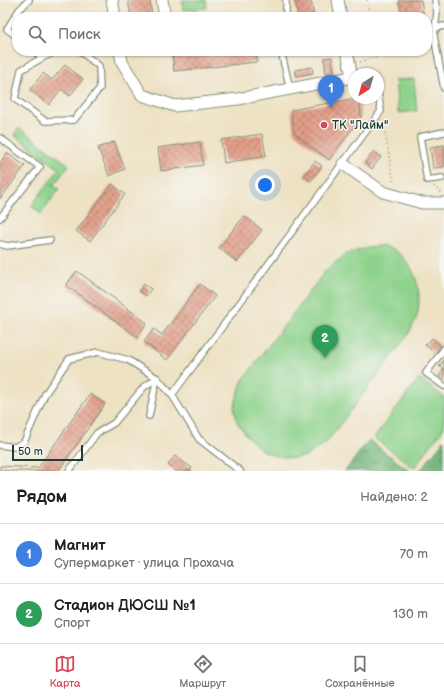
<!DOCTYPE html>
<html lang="ru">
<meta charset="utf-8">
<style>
body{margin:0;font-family:"Balsamiq Sans",sans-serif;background:#f2f2f2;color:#202124}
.compass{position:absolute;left:348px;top:68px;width:36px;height:36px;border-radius:50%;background:#fff;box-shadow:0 1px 3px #0004;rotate:217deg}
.scale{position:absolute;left:12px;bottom:10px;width:71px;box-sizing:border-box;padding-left:4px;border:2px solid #1f3d34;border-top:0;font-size:11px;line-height:14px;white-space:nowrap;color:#1f3d34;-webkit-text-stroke:3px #f6f6f2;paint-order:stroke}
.you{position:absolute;left:265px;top:185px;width:14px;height:14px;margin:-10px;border:3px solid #fff;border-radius:50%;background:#1a73e8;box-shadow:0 0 0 6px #1a73e833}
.badge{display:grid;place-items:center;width:26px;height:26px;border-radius:50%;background:#d1495b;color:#fff;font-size:13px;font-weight:700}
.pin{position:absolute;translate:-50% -33px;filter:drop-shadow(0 1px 2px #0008)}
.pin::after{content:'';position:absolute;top:21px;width:14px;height:12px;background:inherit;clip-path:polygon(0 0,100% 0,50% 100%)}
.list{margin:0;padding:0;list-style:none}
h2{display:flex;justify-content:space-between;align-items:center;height:52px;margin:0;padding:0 16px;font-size:17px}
h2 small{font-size:13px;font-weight:400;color:#757577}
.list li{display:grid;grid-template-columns:26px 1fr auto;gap:12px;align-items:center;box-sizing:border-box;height:60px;padding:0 16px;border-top:1px solid #e0e0e0}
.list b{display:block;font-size:15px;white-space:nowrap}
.list p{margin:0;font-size:13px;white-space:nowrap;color:#757577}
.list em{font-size:13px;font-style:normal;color:#757577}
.icon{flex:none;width:22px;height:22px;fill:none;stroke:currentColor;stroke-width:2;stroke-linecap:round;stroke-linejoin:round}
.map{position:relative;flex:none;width:444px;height:471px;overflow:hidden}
.search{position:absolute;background:#fff;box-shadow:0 1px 3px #0004;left:12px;right:12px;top:12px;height:44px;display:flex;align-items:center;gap:10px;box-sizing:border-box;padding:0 14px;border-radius:16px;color:#757577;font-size:15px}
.sheet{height:172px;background:#fff}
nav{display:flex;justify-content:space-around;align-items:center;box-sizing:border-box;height:56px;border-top:1px solid #e0e0e0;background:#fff;font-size:11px;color:#757577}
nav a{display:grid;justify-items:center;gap:2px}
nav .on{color:#d1495b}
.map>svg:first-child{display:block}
.forest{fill:url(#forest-crowns);stroke:#487856}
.park{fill:url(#park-tufts);stroke:#568860}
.pitch{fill:#8ed28b;stroke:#568860}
.building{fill:url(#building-cross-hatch)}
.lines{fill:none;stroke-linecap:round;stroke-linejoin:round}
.lane-casing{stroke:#86907c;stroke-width:8}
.street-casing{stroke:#86907c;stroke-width:13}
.path{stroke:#86907c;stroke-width:1.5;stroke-dasharray:1 3;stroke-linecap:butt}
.lane{stroke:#fff;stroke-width:5.5}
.street{stroke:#fff;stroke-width:11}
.poi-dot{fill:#d1495b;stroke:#f6f6f2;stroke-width:1.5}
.labels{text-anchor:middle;stroke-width:3;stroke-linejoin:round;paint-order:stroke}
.poi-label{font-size:12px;fill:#1f3d34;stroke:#f6f6f2;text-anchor:start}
</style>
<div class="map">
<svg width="444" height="471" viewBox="0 0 444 471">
<defs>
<pattern id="forest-crowns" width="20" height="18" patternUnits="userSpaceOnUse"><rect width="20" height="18" fill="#72b477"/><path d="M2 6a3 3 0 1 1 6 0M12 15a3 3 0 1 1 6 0" fill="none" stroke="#5d9462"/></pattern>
<pattern id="park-tufts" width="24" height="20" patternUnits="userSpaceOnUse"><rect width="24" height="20" fill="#8ed28b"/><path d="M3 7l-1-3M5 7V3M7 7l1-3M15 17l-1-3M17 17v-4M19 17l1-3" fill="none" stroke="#73ac72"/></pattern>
<pattern id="building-cross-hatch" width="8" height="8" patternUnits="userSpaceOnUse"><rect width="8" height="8" fill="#e39e88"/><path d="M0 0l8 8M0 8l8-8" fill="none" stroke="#b78270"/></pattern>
</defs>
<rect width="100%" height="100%" fill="#f6f6f2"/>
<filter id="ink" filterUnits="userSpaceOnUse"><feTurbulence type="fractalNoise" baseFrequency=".025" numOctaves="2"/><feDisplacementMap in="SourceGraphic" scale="8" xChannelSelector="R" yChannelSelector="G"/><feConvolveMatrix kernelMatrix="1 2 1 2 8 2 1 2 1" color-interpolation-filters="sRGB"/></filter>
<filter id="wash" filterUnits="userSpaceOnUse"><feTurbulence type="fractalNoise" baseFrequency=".012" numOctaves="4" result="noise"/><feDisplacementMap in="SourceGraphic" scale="16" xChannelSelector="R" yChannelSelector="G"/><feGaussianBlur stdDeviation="0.9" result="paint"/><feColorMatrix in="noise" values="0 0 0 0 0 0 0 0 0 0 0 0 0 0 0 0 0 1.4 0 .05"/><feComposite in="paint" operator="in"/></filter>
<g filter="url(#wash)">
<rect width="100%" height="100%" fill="#eee2c4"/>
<!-- forest -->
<g class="forest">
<polygon points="369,440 410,471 345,471"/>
<polygon points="444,440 444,471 420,471"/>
</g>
<!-- park -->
<polygon class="park" points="19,128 69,165 54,185 59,189 41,214 31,206 59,169 14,135"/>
<!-- pitch -->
<g class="pitch">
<polygon points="182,0 206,0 207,8 183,10"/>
<polygon points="414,79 417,111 398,113 395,80"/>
<path d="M366,247C371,247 379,245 384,247C413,253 424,290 417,316C415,322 411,329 408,335L327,442L306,456L293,458L275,456L260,449L247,436L237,422L234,407L242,381L326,270L347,253Z"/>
<polygon points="419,378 444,397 444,428 414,468 374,438"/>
</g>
<g id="blocks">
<!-- building -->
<g class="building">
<polygon points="128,0 150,0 152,17 131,17"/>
<polygon points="295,0 311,0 314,17 298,17"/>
<polygon points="399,0 421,0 424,17 402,17"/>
<polygon points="193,51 256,51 257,62 174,71 172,53"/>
<polygon points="332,57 334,73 326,74 324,58"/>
<polygon points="65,65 83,79 70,96 61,89 49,105 30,90 43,73 52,80"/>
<polygon points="312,67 313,73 296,76 295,70"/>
<polygon points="352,99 360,104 361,117 329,160 294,133 291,110"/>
<polygon points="262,134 266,156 224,163 221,140"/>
<polygon points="114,142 125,169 109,176 98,148"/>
<polygon points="200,142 203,165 161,171 158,148"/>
<polygon points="444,145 444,167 433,168 430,147"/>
<polygon points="374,151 381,157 372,169 365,163"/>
<polygon points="7,153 25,166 0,199 0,163"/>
<polygon points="315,161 322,166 311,181 304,176"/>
<polygon points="112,184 125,194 90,241 76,231"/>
<polygon points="244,216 262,230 237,262 219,248"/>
<polygon points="77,271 147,323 137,337 66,285"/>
<polygon points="144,284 151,289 146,296 139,291"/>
<polygon points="200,284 215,296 167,360 144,342 154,329 162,335"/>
<polygon points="432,338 441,346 435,353 425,345"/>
<polygon points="444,360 444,380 439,376 444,369 439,366"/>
<polygon points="90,394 105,404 58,471 0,471 0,466 38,468"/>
<polygon points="175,456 192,468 190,471 176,471 168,465"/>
</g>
</g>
</g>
<g filter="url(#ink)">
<use href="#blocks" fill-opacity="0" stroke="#86907c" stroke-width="1"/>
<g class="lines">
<defs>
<g id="lane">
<polyline points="286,0 286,17"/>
<polyline points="435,0 437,13 434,36 444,88"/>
<polyline points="435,28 444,26"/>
<polyline points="17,37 7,29 19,10 29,0"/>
<polyline points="34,51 42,58 57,51"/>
<polyline points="281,51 290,89"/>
<polyline points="42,58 21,70 15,99 45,121 74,120 100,88 99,66 80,51"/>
<polyline points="0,138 40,167 0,218"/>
<polyline points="442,178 427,180 420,137 444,132"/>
<polyline points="0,244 7,246 50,240"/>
<polyline points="444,349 426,373 444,386"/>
<polyline points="172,395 381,111 378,93"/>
<polyline points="149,416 157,378"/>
<polyline points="0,445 15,447 24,442 45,394 69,359 98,352 128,360 157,378 172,395 199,439 240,471"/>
<polyline points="69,471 97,433 114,423 144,387 157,378"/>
</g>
<g id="street">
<polyline points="112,0 115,17"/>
<polyline points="162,0 165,17"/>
<polyline points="338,0 341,17"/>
<polyline points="120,51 122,62 142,95 175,106 238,99 352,77 347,51"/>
<polyline points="343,164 383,192 422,203 444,203"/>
</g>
</defs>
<!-- lane casing -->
<use href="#lane" class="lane-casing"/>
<!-- street casing -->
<use href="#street" class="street-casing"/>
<!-- path -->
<g class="path">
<polyline points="367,0 370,17"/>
<polyline points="360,62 377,57 376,51"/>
<polyline points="383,121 394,184"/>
<polyline points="434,186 441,193"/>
</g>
<!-- lane -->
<use href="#lane" class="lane"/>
<!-- street -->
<use href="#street" class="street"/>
</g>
</g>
<!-- markers -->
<circle class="poi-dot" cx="324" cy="125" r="4"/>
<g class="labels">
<!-- poi labels -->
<g class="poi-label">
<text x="332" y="129">ТК "Лайм"</text>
</g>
</g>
</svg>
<svg class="compass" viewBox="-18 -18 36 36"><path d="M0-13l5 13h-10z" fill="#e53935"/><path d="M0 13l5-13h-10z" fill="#757577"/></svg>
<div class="scale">50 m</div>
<div class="you"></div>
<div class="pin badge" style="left:331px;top:108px;background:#3f7fe0">1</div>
<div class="pin badge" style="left:325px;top:358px;background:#2e9e5b">2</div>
<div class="search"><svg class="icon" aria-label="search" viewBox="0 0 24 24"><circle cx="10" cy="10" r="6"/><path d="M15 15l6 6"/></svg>Поиск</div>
</div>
<section class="sheet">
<h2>Рядом<small>Найдено: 2</small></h2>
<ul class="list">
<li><span class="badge" style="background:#3f7fe0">1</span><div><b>Магнит</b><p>Супермаркет · улица Прохача</p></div><em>70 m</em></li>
<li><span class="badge" style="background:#2e9e5b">2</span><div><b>Стадион ДЮСШ №1</b><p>Спорт</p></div><em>130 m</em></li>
</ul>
</section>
<nav>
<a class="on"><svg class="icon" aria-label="map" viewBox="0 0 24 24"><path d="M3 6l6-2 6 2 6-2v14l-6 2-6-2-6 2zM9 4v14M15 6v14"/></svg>Карта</a>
<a><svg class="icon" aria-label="directions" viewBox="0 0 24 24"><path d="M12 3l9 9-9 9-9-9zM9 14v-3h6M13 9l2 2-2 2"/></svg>Маршрут</a>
<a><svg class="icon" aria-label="saved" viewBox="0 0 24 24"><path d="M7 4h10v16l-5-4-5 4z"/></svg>Сохранённые</a>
</nav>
